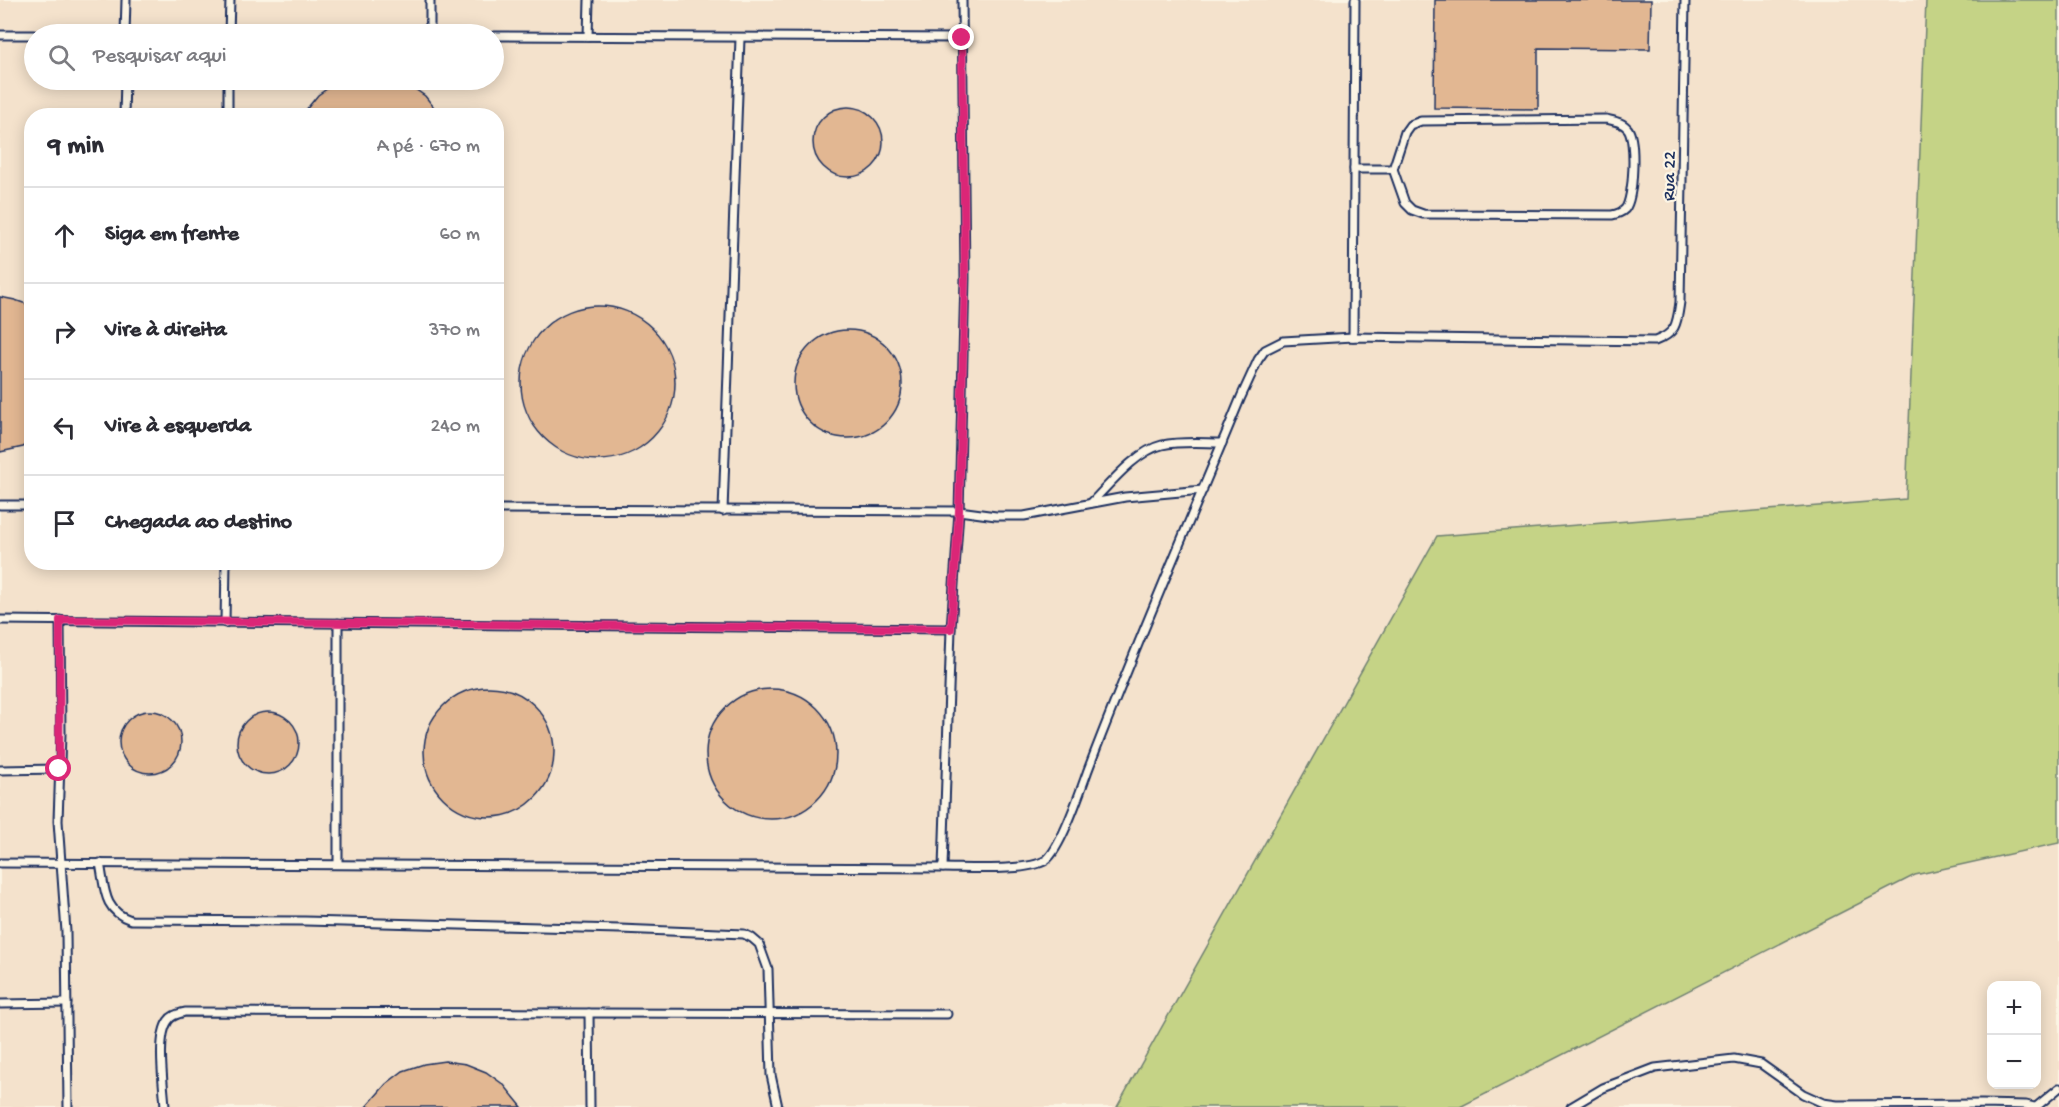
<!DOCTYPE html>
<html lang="pt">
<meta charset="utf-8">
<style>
body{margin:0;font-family:"Gochi Hand",sans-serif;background:#f2f2f3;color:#2b2b33}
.controls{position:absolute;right:18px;bottom:18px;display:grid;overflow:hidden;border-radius:12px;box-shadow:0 3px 15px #0003}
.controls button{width:54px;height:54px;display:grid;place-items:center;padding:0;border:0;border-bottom:2px solid #e1e1e2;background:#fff;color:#2b2b33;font:30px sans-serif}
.stop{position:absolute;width:18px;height:18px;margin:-14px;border:4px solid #db2777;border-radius:50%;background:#fff}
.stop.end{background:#db2777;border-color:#fff;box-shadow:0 2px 6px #0008}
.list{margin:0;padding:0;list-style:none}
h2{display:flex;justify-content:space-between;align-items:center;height:78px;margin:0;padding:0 24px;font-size:26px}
h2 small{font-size:20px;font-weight:400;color:#7c7c81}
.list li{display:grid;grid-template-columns:39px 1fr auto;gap:18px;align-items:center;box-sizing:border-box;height:96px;padding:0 24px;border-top:2px solid #e1e1e2}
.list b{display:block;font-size:22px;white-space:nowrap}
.list em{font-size:20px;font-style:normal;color:#7c7c81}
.icon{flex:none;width:33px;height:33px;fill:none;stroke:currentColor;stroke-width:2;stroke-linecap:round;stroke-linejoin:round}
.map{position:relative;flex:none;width:2059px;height:1107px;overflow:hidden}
.search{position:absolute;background:#fff;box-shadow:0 3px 15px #0003;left:24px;top:24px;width:480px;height:66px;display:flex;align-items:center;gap:15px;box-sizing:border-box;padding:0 21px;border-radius:33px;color:#7c7c81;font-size:22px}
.panel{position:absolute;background:#fff;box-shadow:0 3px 15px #0003;left:24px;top:108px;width:480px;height:462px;border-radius:24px}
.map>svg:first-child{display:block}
.built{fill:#f4e2cc;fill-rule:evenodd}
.green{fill:#c5d386;stroke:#708172;stroke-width:1.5}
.building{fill:#e2b792;stroke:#1b2f5e;stroke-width:1.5}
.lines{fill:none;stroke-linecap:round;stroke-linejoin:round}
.lane-casing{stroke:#1b2f5e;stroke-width:11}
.lane{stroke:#fcf5e5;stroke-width:7}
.route{stroke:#db2777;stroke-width:8}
.labels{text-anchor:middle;stroke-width:4.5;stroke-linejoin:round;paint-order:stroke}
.street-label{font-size:18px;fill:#1b2f5e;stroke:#fcf5e5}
</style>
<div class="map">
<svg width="2059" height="1107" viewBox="0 0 2059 1107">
<rect width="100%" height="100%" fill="#fcf5e5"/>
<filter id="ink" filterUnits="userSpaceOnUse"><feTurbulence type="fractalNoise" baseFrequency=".0167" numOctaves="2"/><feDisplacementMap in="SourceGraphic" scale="12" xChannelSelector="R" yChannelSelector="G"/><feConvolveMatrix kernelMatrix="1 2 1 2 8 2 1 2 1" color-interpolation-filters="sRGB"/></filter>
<g filter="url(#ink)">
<!-- built -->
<g class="built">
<path d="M0,0H1926L1906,499L1437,536L1117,1107H0ZM34,34H494V80H34ZM32,116H496V562H32Z"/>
<path d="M2059,843V1107H1460L1915,875ZM1992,986H2036V1084H1992Z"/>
</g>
<!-- green -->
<polygon class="green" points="1926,0 2059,0 2059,843 1915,875 1460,1107 1117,1107 1437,536 1906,499"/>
<!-- building -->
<g class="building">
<polygon points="1435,0 1651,0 1650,49 1538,48 1538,109 1434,108"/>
<polygon points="346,80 397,80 409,85 425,96 441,116 301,116 318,95 334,84"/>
<circle cx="848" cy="142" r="35"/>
<polygon points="0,297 15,300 32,306 32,442 23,447 0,452"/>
<circle cx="598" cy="383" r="77"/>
<circle cx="848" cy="384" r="54"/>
<circle cx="489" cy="752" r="65"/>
<circle cx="771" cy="754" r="65"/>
<circle cx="150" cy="742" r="31"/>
<circle cx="268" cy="743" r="31"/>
<polygon points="445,1061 466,1064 486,1072 504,1085 522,1107 366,1107 386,1084 403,1071 424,1064"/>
</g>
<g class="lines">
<defs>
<g id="lane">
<polyline points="125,34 126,0"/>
<polyline points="229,34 230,0"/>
<polyline points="430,34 430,0"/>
<polyline points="0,35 34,35"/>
<polyline points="494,36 962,38"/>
<polyline points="588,36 589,0"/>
<polyline points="124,116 125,80"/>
<polyline points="228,116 228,80"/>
<path d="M1606,119C1614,121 1623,122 1628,129C1636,140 1634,198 1625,209C1621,213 1617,214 1612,215L1423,214L1412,210L1405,203L1393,169L1405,132L1410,125L1421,121Z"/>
<polyline points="1354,169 1393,169"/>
<polyline points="1353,337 1355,0"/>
<path d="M1091,503C1109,485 1136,451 1162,445C1181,441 1203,443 1222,443"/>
<polyline points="0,505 32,505"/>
<polyline points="496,509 959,511 996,516 1024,516 1125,497 1203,490"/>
<polyline points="723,511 740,38"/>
<polyline points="0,620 951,629"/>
<polyline points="60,620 61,734 58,821 66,932 68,1107"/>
<polyline points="225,623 226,562"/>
<polyline points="0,770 59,769"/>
<path d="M0,863L943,868C966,868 1028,872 1046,860C1061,849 1081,789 1088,770C1136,644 1190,521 1241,397L1258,360L1265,350L1283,341L1353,337L1655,341C1677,333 1677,323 1680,302L1685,0"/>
<path d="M100,863C105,888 103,911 131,920L305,921L620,929L744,934L752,938L759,944L768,969L771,1075L778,1107"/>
<polyline points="338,864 338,623"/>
<polyline points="943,868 951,629 959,511 965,278 962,0"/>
<polyline points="0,1004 67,1003"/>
<polyline points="589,1013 590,1107"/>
<path d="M165,1107C164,1086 156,1038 168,1021C172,1015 178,1014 185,1012L947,1014"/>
<polyline points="1571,1107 1603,1088 1655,1068 1734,1059 1761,1064 1803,1094 1823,1103 1837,1105 1982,1104 2026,1105 2034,1107"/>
<polyline points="2036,1107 2059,1088"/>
</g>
</defs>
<!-- lane casing -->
<use href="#lane" class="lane-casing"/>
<!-- lane -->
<use href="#lane" class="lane"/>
</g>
</g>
<g class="lines" filter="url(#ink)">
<!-- route -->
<polyline class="route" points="59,769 60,620 951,629 959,511 965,278 962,38"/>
</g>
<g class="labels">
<!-- street labels -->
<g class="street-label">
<text transform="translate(1668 176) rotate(-89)" y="6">Rua 22</text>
</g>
</g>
</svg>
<div class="controls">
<button>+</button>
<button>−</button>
</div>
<div class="stop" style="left:59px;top:769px"></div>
<div class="stop end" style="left:962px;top:38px"></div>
<div class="search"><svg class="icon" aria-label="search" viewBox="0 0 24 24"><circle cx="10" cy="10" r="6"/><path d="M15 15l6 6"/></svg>Pesquisar aqui</div>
<section class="panel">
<h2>9 min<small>A pé · 670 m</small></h2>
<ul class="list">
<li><svg class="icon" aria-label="ahead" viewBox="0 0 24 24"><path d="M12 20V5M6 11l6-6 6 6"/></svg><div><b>Siga em frente</b></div><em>60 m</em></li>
<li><svg class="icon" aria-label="right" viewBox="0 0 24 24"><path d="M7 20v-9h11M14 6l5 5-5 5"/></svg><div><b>Vire à direita</b></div><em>370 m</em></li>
<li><svg class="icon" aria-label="left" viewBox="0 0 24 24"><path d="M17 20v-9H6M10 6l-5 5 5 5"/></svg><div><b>Vire à esquerda</b></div><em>240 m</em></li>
<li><svg class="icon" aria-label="arrive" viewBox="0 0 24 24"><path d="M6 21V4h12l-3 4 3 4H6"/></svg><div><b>Chegada ao destino</b></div></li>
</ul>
</section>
</div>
